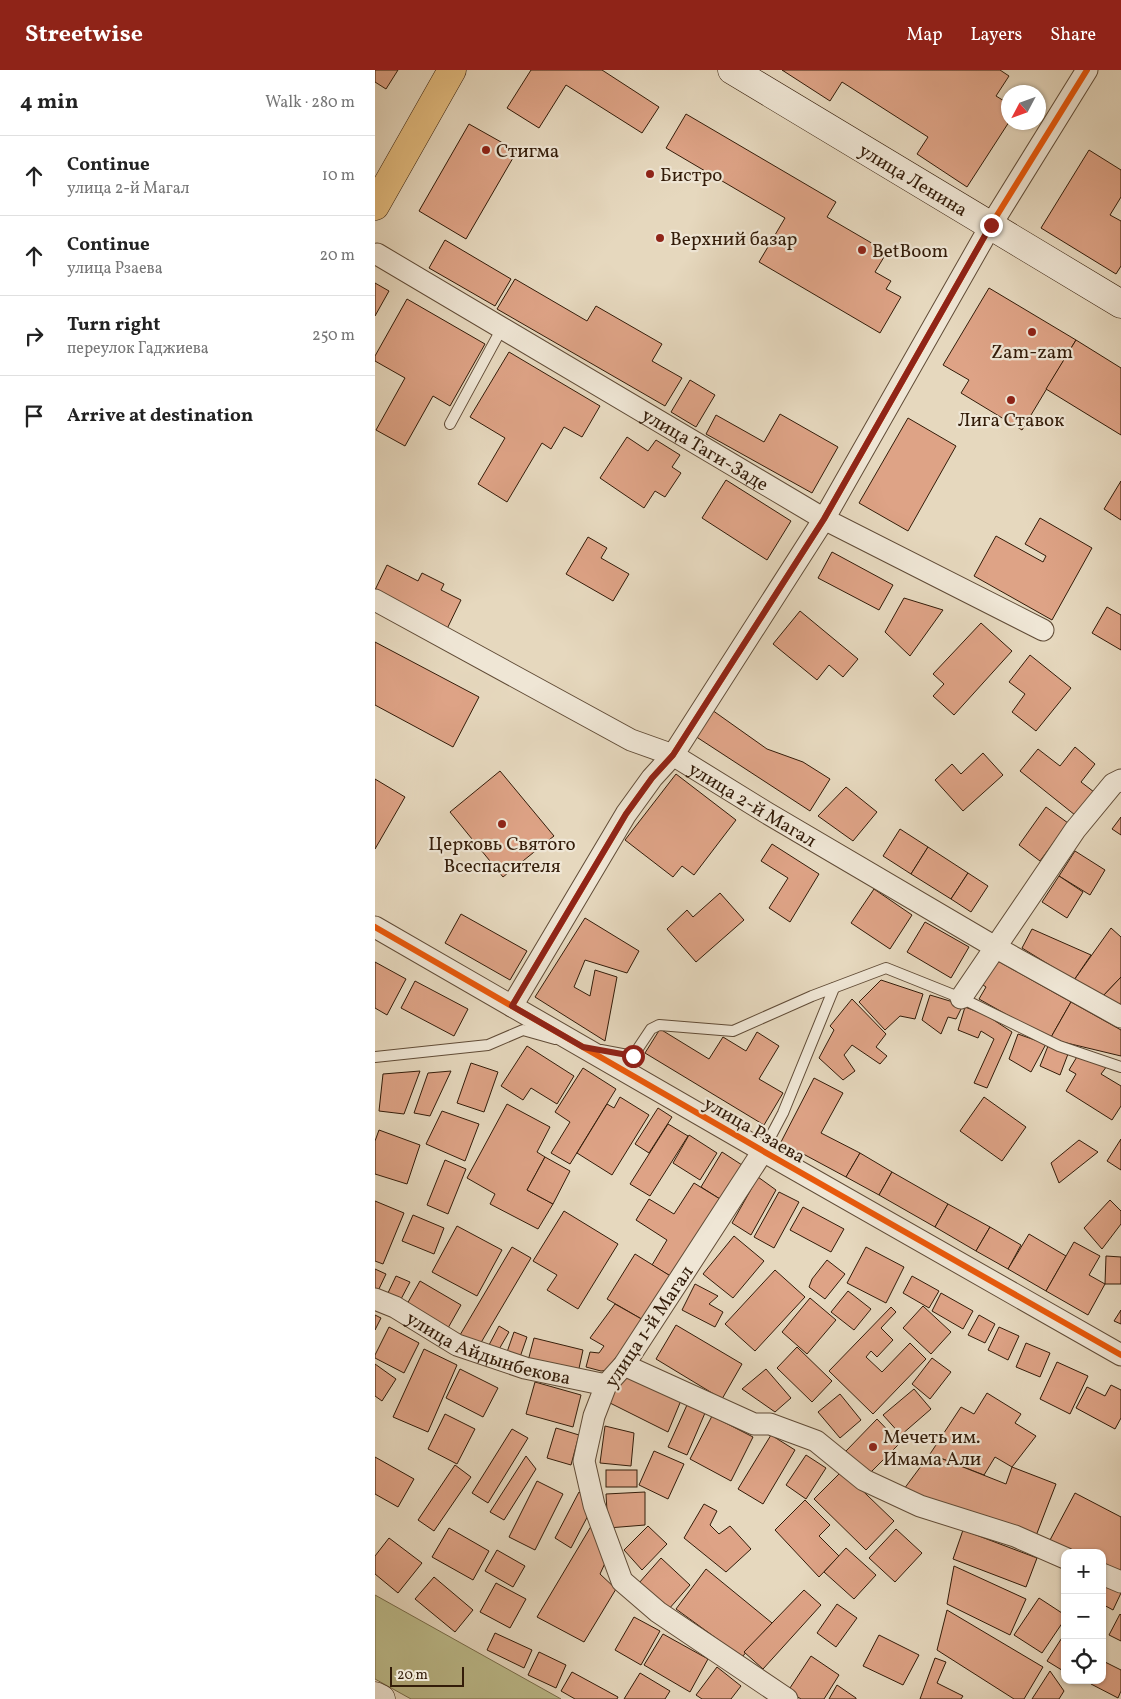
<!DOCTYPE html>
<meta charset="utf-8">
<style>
body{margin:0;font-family:Vollkorn,serif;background:#f2f2f2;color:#222}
.controls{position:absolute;right:15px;bottom:15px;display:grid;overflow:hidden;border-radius:10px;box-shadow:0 1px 4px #0004}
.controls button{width:45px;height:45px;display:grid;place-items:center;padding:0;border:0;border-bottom:1px solid #e0e0e0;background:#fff;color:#222;font:25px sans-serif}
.compass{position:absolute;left:626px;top:15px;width:45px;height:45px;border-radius:50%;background:#fff;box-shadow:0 1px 4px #0004;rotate:229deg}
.scale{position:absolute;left:15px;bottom:12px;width:74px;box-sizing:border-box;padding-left:5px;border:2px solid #331c09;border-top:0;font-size:14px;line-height:18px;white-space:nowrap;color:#331c09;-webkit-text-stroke:4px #efe6d5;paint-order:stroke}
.stop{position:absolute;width:15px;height:15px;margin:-11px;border:4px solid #8f2418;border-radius:50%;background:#fff}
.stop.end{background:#8f2418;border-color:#fff;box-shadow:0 1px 5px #0008}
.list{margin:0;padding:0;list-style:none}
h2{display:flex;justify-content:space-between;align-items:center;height:65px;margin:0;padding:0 20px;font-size:21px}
h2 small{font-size:16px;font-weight:400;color:#767676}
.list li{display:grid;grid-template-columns:32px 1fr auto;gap:15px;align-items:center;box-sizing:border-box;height:80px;padding:0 20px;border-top:1px solid #e0e0e0}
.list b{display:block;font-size:19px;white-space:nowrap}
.list p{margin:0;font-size:16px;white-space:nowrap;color:#767676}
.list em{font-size:16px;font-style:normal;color:#767676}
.icon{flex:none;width:28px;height:28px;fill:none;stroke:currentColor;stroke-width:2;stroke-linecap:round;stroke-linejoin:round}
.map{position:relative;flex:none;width:746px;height:1629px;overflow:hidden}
header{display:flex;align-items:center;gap:30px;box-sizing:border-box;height:70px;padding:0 25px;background:#8f2418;color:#fff}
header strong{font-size:24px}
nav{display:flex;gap:28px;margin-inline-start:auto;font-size:18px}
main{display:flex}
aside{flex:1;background:#fff}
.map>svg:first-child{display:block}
.green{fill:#bdbc8c;stroke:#786c4a}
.building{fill:#dea386;stroke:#331c09}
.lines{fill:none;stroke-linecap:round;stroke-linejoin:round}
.lane-casing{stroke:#604b36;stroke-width:12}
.street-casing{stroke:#604b36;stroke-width:23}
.secondary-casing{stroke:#331c09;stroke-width:29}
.primary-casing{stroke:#331c09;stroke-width:29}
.lane{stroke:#efe6d5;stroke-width:10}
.street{stroke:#efe6d5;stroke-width:21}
.secondary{stroke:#efe6d5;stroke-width:28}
.primary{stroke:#e3bc7f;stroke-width:28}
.cycleway-casing{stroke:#efe6d5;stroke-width:9}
.cycleway{stroke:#e8590c;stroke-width:6}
.route{stroke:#8f2418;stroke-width:6}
.poi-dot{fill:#8f2418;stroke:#efe6d5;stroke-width:2}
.labels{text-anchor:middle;stroke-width:4.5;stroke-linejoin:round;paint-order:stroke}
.poi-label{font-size:19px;fill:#331c09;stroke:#efe6d5;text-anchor:start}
.street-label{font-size:19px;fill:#331c09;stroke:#efe6d5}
</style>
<header>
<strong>Streetwise</strong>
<nav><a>Map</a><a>Layers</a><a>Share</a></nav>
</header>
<main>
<aside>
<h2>4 min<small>Walk · 280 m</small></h2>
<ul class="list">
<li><svg class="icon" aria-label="ahead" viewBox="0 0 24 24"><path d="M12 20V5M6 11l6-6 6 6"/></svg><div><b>Continue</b><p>улица 2-й Магал</p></div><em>10 m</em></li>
<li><svg class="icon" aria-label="ahead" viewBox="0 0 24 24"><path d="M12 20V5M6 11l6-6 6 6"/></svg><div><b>Continue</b><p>улица Рзаева</p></div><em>20 m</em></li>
<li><svg class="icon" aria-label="right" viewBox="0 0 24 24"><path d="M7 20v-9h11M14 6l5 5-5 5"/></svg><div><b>Turn right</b><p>переулок Гаджиева</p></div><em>250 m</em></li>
<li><svg class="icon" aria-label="arrive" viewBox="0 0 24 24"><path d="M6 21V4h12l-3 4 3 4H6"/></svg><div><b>Arrive at destination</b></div></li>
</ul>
</aside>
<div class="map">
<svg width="746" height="1629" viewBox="0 0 746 1629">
<rect width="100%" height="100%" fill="#e6d8be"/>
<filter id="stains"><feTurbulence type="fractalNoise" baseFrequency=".004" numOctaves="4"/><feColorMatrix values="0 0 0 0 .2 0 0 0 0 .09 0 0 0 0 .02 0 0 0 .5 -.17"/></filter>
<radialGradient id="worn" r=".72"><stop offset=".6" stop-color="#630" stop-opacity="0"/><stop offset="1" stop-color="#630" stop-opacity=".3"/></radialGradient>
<!-- green -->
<polygon class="green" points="0,1525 186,1629 36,1629 0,1609"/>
<!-- building -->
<g class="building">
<polygon points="0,0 23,0 11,19 0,12"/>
<polygon points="156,0 227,0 284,37 267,63 191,15 164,58 132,38"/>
<polygon points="407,0 625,0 634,6 621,26 634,34 634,52 592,117 542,84 553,67 467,12 455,31"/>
<polygon points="311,44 461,132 452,147 512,182 500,202 516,211 511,219 526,227 505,263 384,192 410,148 291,78"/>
<polygon points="94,54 142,81 91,169 44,141"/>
<polygon points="714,80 746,100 746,127 735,145 746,151 746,196 741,204 666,158"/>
<polygon points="70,170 136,209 120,236 54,198"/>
<polygon points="140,209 212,251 221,236 287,274 277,291 307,308 290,336 122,239"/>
<polygon points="0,213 14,221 0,246"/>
<polygon points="614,218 701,270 647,360 586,323 594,310 568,295"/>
<polygon points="32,229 110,274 75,336 58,326 30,376 1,360 30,308 0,291 0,286"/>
<polygon points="701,270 746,298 746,365 671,319"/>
<polygon points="134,282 225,336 207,367 189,357 176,379 167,373 132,432 103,414 130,368 95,347"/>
<polygon points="315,310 340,325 321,357 296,342"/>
<polygon points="405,344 463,377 437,423 331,364 341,345 389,372"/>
<polygon points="533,348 581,376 533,461 484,433"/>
<polygon points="252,367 273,381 281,370 305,385 297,397 306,403 290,427 280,421 269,438 225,408"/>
<polygon points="351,410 416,451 392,490 327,448"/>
<polygon points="746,411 746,450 729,439"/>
<polygon points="665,448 717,478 677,550 599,506 621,466 668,492 671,486 650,474"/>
<polygon points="213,467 232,478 226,488 254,504 238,531 191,504"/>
<polygon points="457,482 518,515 504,540 443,508"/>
<polygon points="12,495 43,511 47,503 69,514 66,520 86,530 70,563 0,520"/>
<polygon points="529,528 568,540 535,586 510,562"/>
<polygon points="732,537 746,545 746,580 717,563"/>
<polygon points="425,541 483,589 468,607 454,595 442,610 398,574"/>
<polygon points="606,553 637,581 579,645 558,626 569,614 558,604"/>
<polygon points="0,572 104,627 78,677 0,635"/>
<polygon points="655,585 696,618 661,661 637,642 650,624 634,612"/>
<polygon points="337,640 392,679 428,692 455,709 435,741 320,666"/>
<polygon points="700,677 720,694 706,712 719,722 700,745 645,701 663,679 685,696"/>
<polygon points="608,683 628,705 588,741 560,710 577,694 586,704"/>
<polygon points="125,701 179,766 128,807 75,742"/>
<polygon points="301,704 361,750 319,805 307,796 298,807 250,770"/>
<polygon points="0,709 30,727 0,779"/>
<polygon points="471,717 502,742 478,771 443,746"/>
<polygon points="671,737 693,753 665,791 644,775"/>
<polygon points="746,747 746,765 737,759"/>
<polygon points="525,759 553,777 536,804 508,786"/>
<polygon points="397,774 444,804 415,852 394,838 413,808 386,791"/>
<polygon points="553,777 593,803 576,829 536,804"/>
<polygon points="700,781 730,800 715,825 684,806"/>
<polygon points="593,803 613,816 596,842 576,829"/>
<polygon points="684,806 708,822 692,848 667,832"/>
<polygon points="499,819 537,845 515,879 476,853"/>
<polygon points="345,823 369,850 321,892 292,859 312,840 318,847"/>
<polygon points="86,844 152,881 135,910 70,873"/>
<polygon points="210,848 264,881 252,903 210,890 199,917 215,926 220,900 242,907 230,971 160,927"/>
<polygon points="550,852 594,877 576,908 532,882"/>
<polygon points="736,858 746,867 746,907 728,926 699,910"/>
<polygon points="657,859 716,885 699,910 647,878"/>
<polygon points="619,889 696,932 675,969 604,929 611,917 605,913"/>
<polygon points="0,892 31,909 12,945 0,938"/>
<polygon points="746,907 746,937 728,926"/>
<polygon points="506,910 548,924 540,949 525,946 510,960 484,932"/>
<polygon points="40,911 93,939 79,966 26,938"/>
<polygon points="555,925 588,935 581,949 573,947 566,964 547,950"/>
<polygon points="477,929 511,964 501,977 512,986 505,994 477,975 469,985 480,1001 468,1010 444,988 459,960 455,956"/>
<polygon points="696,932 746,960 746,986 675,969"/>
<polygon points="590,937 611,945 637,962 612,1018 599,1013 619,969 606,961 603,968 583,960"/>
<polygon points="285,959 334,989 348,967 371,981 382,962 404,976 384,1009 408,1023 389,1055 270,983"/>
<polygon points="643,964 671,974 656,1002 634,989"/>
<polygon points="152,976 199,1006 182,1034 156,1018 148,1030 126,1016"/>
<polygon points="673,976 693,984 685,1005 665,996"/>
<polygon points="703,985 732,996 726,1004 746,1016 746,1036 737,1050 691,1021 701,1004 694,1000"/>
<polygon points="96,993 123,1002 109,1042 82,1033"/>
<polygon points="208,998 241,1019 195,1094 176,1083 195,1052 180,1042"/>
<polygon points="45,1001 29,1044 4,1041 8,1004"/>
<polygon points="76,1001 55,1046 39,1043 53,1003"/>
<polygon points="439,1008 468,1023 446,1063 485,1083 471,1107 406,1072"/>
<polygon points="245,1027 274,1045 237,1105 202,1083 232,1034 239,1038"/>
<polygon points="609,1027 651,1057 627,1091 585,1061"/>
<polygon points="132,1034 175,1057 162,1082 170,1087 152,1120 178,1134 163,1159 115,1134 120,1124 92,1108"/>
<polygon points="283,1038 297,1047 274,1083 260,1074"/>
<polygon points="67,1041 104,1054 90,1091 51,1074"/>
<polygon points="293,1054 313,1066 275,1126 255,1114"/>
<polygon points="4,1060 45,1075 32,1114 0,1104 0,1071"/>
<polygon points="314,1065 342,1083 325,1110 298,1093"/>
<polygon points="746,1069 746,1100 732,1091"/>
<polygon points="704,1070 723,1082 684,1113 676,1093"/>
<polygon points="347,1082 367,1095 345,1129 326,1117"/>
<polygon points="485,1083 517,1102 504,1125 471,1107"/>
<polygon points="170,1087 195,1101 178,1134 152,1120"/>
<polygon points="70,1090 91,1099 73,1144 52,1135"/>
<polygon points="517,1102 573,1134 560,1157 504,1125"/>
<polygon points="383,1107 401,1120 376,1165 357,1153"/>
<polygon points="319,1113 345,1129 297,1207 277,1195 292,1170 261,1150 274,1129 299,1144"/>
<polygon points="404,1122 424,1132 399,1178 379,1167"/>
<polygon points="735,1130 746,1141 746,1154 727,1179 709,1158"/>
<polygon points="0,1131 29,1143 8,1194 0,1191"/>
<polygon points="573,1134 615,1157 601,1181 560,1157"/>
<polygon points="428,1137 469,1159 456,1182 415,1160"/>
<polygon points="189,1141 243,1174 203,1239 172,1220 182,1205 158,1191"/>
<polygon points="38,1145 69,1158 59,1184 27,1171"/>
<polygon points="82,1156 127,1180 102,1226 57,1202"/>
<polygon points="615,1157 646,1175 633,1199 601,1181"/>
<polygon points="654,1164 691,1186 671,1221 633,1199"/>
<polygon points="359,1166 389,1191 358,1228 328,1204"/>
<polygon points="699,1172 725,1186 714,1205 730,1214 713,1245 671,1221"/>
<polygon points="137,1177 156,1188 104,1276 85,1265"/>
<polygon points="491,1177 529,1197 511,1233 472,1213"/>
<polygon points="260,1184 297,1207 270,1251 232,1229"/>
<polygon points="731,1186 746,1187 746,1214 730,1214"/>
<polygon points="452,1190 470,1204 450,1229 434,1217 437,1209"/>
<polygon points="0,1199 11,1204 2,1223 0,1223"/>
<polygon points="400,1200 430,1227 380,1281 350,1254"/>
<polygon points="21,1206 35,1212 25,1231 12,1225"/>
<polygon points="537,1206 564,1221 554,1238 528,1223"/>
<polygon points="45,1211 86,1235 73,1258 32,1234"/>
<polygon points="320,1214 343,1226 334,1234 348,1242 340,1257 307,1240"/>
<polygon points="473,1221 496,1239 479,1260 456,1242"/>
<polygon points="566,1223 598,1241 588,1259 557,1241"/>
<polygon points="435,1228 461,1250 432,1284 407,1262"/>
<polygon points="240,1234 270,1251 234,1300 226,1301 211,1297 215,1282 224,1283 229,1276 215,1268"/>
<polygon points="548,1236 576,1262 556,1284 528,1258"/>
<polygon points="516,1237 521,1242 506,1258 518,1270 502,1287 496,1281 491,1287 507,1302 535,1273 551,1289 498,1344 454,1301"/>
<polygon points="746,1240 746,1254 739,1251"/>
<polygon points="0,1245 6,1248 0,1260"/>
<polygon points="604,1245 620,1254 610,1273 593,1265"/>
<polygon points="301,1255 367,1294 347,1329 281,1289"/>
<polygon points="124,1256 134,1262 123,1281 114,1275"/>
<polygon points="14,1257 44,1273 29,1303 0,1288 0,1285"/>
<polygon points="624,1257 644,1266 633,1290 613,1280"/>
<polygon points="139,1262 152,1267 144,1290 131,1285"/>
<polygon points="159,1268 208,1280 203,1303 153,1291"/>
<polygon points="651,1273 675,1283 665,1307 641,1297"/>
<polygon points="422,1277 457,1311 437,1332 402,1298"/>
<polygon points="49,1279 82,1295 53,1362 18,1347"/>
<polygon points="557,1288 576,1302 555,1329 537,1314"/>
<polygon points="682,1292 713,1306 695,1344 665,1329"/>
<polygon points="0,1294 21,1309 7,1331 0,1326"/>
<polygon points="85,1299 123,1318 108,1347 71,1328"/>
<polygon points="391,1299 416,1328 400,1342 367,1319"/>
<polygon points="251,1302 307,1328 293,1362 231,1331 239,1315 243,1318"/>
<polygon points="160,1312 206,1325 198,1357 151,1344"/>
<polygon points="736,1315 746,1320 746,1348 740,1359 701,1338 712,1317 730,1326"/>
<polygon points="539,1319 556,1339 526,1365 508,1345"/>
<polygon points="612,1323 646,1344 640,1353 661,1366 637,1397 620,1387 609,1405 555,1384 586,1337 599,1344"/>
<polygon points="465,1324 486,1350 465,1368 443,1342"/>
<polygon points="312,1335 330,1343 312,1385 293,1377"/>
<polygon points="70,1344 100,1359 82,1394 53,1379"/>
<polygon points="337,1346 378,1367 356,1411 315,1389"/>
<polygon points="502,1349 525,1373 494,1404 471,1381"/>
<polygon points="230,1356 259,1363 256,1396 225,1393"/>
<polygon points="181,1358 204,1365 196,1395 172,1388"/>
<polygon points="137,1359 153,1368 113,1433 97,1423"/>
<polygon points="396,1365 420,1380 388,1434 363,1419"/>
<polygon points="279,1381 309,1394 293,1429 264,1415"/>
<polygon points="555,1384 631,1414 637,1397 681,1414 659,1471 529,1419"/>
<polygon points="431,1385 451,1398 431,1429 411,1415"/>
<polygon points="151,1386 161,1399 129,1450 115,1442"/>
<polygon points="0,1387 39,1409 23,1437 0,1424"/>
<polygon points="80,1395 96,1407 59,1461 43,1450"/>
<rect x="231" y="1400" width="31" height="17"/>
<polygon points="467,1401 519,1451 491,1480 439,1429"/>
<polygon points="162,1411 188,1424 160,1480 134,1467"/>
<polygon points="204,1422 218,1436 196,1478 180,1468"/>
<polygon points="270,1422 270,1455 233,1458 231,1424"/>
<polygon points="700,1423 746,1447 746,1502 727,1494 727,1483 702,1483 675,1470"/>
<polygon points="430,1430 455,1455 444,1466 464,1486 444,1507 400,1460"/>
<polygon points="329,1434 342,1441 335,1455 344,1464 355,1456 376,1479 351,1502 309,1468"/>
<polygon points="218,1453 231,1491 225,1504 241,1519 209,1572 162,1547"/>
<polygon points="273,1456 292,1474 267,1500 249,1480"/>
<polygon points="74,1458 114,1481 98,1510 57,1487"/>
<polygon points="521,1459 547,1483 520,1512 494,1488"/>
<polygon points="588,1460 662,1488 651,1517 578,1489"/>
<polygon points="14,1468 47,1493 23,1523 0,1504 0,1486"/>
<polygon points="471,1478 501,1505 479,1529 449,1502"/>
<polygon points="122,1480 150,1496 138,1517 110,1501"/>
<polygon points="286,1488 315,1515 293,1540 264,1513"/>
<polygon points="579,1496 651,1529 635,1565 572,1534"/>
<polygon points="331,1499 397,1553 367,1587 301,1539"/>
<polygon points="59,1507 98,1540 80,1562 40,1529"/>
<polygon points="121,1513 151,1529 135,1558 105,1542"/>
<polygon points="727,1513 746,1523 738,1540 727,1534"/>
<polygon points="429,1520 446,1535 388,1599 369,1582"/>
<polygon points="664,1528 690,1545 690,1549 667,1583 639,1565"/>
<polygon points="462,1534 482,1548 461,1577 442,1563"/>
<polygon points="572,1540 668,1597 649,1629 639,1629 562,1580"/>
<polygon points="745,1544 746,1545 746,1571 734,1565"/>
<polygon points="259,1547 285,1561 266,1595 240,1580"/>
<polygon points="120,1563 157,1580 149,1598 112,1580"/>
<polygon points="690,1563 690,1602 672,1591"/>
<polygon points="288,1564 333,1589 315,1622 269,1595"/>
<polygon points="504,1565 544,1585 528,1615 488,1596"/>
<polygon points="164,1582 191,1595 181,1618 153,1605"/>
<polygon points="436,1586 464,1605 449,1629 426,1629 413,1621"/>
<polygon points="560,1588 571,1592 562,1613 588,1626 586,1629 545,1629"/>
<polygon points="728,1591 746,1600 746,1621 743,1628 716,1614 718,1610 727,1610"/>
<polygon points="342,1597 366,1616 356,1629 327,1629 321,1625"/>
<polygon points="675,1601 689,1621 684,1629 657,1629"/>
<polygon points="197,1602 243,1627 242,1629 200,1629 186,1621"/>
<polygon points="265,1603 295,1621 290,1629 249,1629"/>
<polygon points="462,1615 481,1628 481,1629 454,1629"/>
</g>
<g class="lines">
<defs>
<g id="lane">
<polyline points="75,354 127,258"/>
<polyline points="226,980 258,986 276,959 284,955 358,961 437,926 511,898 586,928 684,976 746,997"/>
<polyline points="0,987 113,975 148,960 180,969"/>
<polyline points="388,1081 408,1043 459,918"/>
</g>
<g id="street">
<path id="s1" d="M2,184L449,449L668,560"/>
<path id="s2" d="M0,530L256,670L298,685L392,743L620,877L746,947"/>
<polyline points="0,857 388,1081 746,1285"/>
<polyline points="586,928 700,760 738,714 746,710"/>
<polyline points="137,936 251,744 277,708 298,685 449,449 616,155 712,0"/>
<polyline points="388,1081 249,1295 231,1315 219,1346 209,1391 219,1435 247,1511 283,1542 412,1629"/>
<path id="s3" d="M0,1229L20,1237L82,1275L150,1298L231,1315"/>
<polyline points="249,1295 379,1354 395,1354 441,1371 489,1410 545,1436 640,1466 690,1488"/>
<polyline points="727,1504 746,1512"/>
</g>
<g id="secondary">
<path id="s4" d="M357,0L746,234"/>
<polyline points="0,1626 6,1629"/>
</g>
<polyline id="primary" points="0,136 77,0"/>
</defs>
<!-- lane casing -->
<use href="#lane" class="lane-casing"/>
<!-- street casing -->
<use href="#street" class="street-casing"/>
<!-- secondary casing -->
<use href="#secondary" class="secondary-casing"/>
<!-- primary casing -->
<use href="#primary" class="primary-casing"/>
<!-- lane -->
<use href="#lane" class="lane"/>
<!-- street -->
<use href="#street" class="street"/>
<!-- secondary -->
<use href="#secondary" class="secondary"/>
<!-- primary -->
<use href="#primary" class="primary"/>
<defs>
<g id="cycleway">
<polyline points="0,857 388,1081 746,1285"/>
<polyline points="137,936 251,744 277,708 298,685 449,449 616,155 712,0"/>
</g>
</defs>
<!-- cycleway casing -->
<use href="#cycleway" class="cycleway-casing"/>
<!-- cycleway -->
<use href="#cycleway" class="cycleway"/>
</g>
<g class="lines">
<!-- route -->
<polyline class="route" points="258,986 208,977 137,936 251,744 277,708 298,685 449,449 616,155"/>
</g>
<!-- markers -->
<g class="poi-dot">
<circle cx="111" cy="80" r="5"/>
<circle cx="275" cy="104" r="5"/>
<circle cx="285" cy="168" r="5"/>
<circle cx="487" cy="180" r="5"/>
<circle cx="657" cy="262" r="5"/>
<circle cx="636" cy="330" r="5"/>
<circle cx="127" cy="754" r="5"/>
<circle cx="498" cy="1377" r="5"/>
</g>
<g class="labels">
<!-- poi labels -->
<g class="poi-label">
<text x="121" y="87">Стигма</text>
<text x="285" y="111">Бистро</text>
<text x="295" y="175">Верхний базар</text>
<text x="497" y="187">BetBoom</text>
<text x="657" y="288" text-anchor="middle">Zam-zam</text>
<text x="636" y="356" text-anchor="middle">Лига Ставок</text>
<text x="127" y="780" text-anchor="middle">Церковь Святого<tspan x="127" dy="22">Всеспасителя</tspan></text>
<text x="508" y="1373">Мечеть им.<tspan x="508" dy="22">Имама Али</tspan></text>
</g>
<!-- street labels -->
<g class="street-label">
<text dy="7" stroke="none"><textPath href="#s4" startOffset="212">улица Ленина</textPath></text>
<text dy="7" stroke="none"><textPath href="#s1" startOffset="382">улица Таги-Заде</textPath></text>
<text dy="7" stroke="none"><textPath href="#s2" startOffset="430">улица 2-й Магал</textPath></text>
<text transform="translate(380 1059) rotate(30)" y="7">улица Рзаева</text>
<text transform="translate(273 1256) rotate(-56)" y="7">улица 1-й Магал</text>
<text dy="7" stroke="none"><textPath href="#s3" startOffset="125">улица Айдынбекова</textPath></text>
</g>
</g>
<rect width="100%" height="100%" filter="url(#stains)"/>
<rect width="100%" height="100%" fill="url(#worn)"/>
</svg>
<div class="controls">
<button>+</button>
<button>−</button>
<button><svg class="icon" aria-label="locate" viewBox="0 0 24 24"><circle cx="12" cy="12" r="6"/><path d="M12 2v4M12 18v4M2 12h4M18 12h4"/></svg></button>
</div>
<svg class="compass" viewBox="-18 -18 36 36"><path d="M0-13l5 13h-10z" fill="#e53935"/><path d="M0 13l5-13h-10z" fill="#767676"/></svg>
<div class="scale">20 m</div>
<div class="stop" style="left:258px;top:986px"></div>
<div class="stop end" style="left:616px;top:155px"></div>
</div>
</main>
